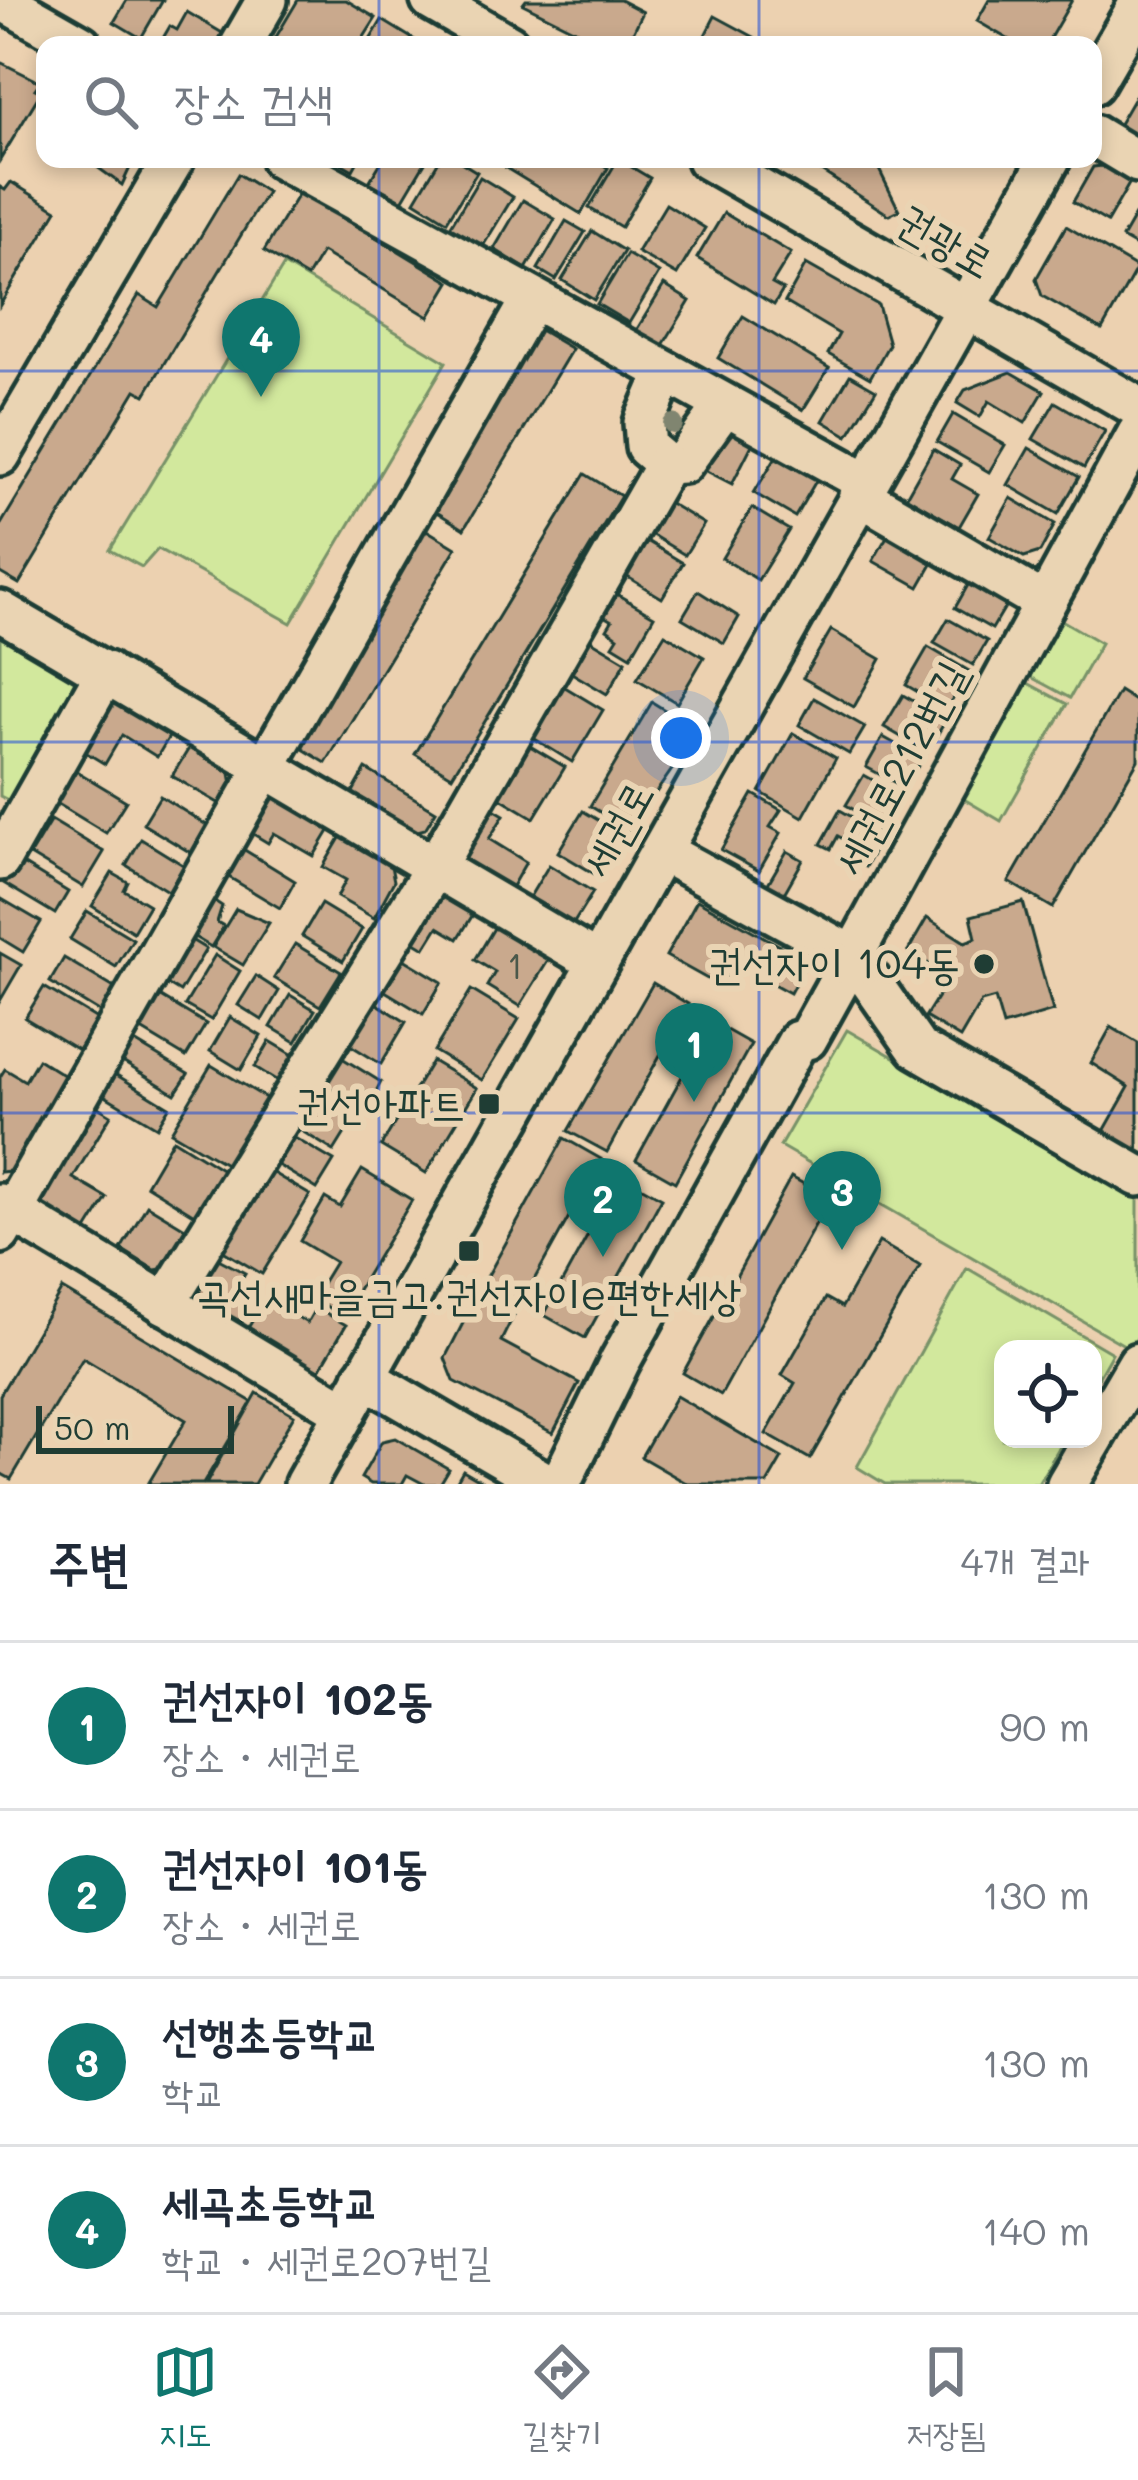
<!DOCTYPE html>
<html lang="ko">
<meta charset="utf-8">
<style>
body{margin:0;font-family:Mali,"Poor Story",sans-serif;background:#f2f2f3;color:#1f2937}
.controls{position:absolute;right:36px;bottom:36px;display:grid;overflow:hidden;border-radius:24px;box-shadow:0 6px 18px #0003}
.controls button{width:108px;height:108px;display:grid;place-items:center;padding:0;border:0;border-bottom:3px solid #e0e1e3;background:#fff;color:#1f2937;font:60px sans-serif}
.scale{position:absolute;left:36px;bottom:30px;width:198px;box-sizing:border-box;padding-left:12px;border:6px solid #1f3d34;border-top:0;font-size:33px;line-height:42px;white-space:nowrap;color:#1f3d34;-webkit-text-stroke:9px #ead4b3;paint-order:stroke}
.you{position:absolute;left:681px;top:738px;width:42px;height:42px;margin:-30px;border:9px solid #fff;border-radius:50%;background:#1a73e8;box-shadow:0 0 0 18px #1a73e833}
.badge{display:grid;place-items:center;width:78px;height:78px;border-radius:50%;background:#0f766e;color:#fff;font-size:39px;font-weight:700}
.pin{position:absolute;translate:-50% -99px;filter:drop-shadow(0 3px 6px #0008)}
.pin::after{content:'';position:absolute;top:63px;width:42px;height:36px;background:inherit;clip-path:polygon(0 0,100% 0,50% 100%)}
.list{margin:0;padding:0;list-style:none}
h2{display:flex;justify-content:space-between;align-items:center;height:156px;margin:0;padding:0 48px;font-size:51px}
h2 small{font-size:39px;font-weight:400;color:#747a83}
.list li{display:grid;grid-template-columns:78px 1fr auto;gap:36px;align-items:center;box-sizing:border-box;height:168px;padding:0 48px;border-top:3px solid #e0e1e3}
.list b{display:block;font-size:45px;white-space:nowrap}
.list p{margin:0;font-size:39px;white-space:nowrap;color:#747a83}
.list em{font-size:39px;font-style:normal;color:#747a83}
.icon{flex:none;width:66px;height:66px;fill:none;stroke:currentColor;stroke-width:2;stroke-linecap:round;stroke-linejoin:round}
.map{position:relative;flex:none;width:1138px;height:1484px;overflow:hidden}
.search{position:absolute;background:#fff;box-shadow:0 6px 18px #0003;left:36px;right:36px;top:36px;height:132px;display:flex;align-items:center;gap:30px;box-sizing:border-box;padding:0 42px;border-radius:24px;color:#747a83;font-size:45px}
.sheet{height:828px;background:#fff}
nav{display:flex;justify-content:space-around;align-items:center;box-sizing:border-box;height:168px;border-top:3px solid #e0e1e3;background:#fff;font-size:33px;color:#747a83}
nav a{display:grid;justify-items:center;gap:6px}
nav .on{color:#0f766e}
.map>svg:first-child{display:block}
.green{fill:#d2e89d;stroke:#789268;stroke-width:3}
.building{fill:#c9a98d;stroke:#1f3d34;stroke-width:3}
.lines{fill:none;stroke-linecap:round;stroke-linejoin:round}
.minor-casing{stroke:#1f3d34;stroke-width:48}
.minor{stroke:#ead4b3;stroke-width:39}
.tree{fill:#80856f}
.grid{fill:none;stroke:#1d4ed8;stroke-width:3;stroke-opacity:0.55}
.poi-dot{fill:#1f3d34;stroke:#ead4b3;stroke-width:4.5}
.labels{text-anchor:middle;stroke-width:12;stroke-linejoin:round;paint-order:stroke}
.number-label{font-size:36px;fill:#4a584a}
.street-label{font-size:42px;fill:#1f3d34;stroke:#ead4b3}
.poi-label{font-size:42px;fill:#1f3d34;stroke:#ead4b3;text-anchor:end}
</style>
<div class="map">
<svg width="1138" height="1484" viewBox="0 0 1138 1484">
<rect width="100%" height="100%" fill="#ecd1b0"/>
<filter id="ink" filterUnits="userSpaceOnUse"><feTurbulence type="fractalNoise" baseFrequency=".00833" numOctaves="2"/><feDisplacementMap in="SourceGraphic" scale="24" xChannelSelector="R" yChannelSelector="G"/><feConvolveMatrix kernelMatrix="1 2 1 2 8 2 1 2 1" color-interpolation-filters="sRGB"/></filter>
<g filter="url(#ink)">
<!-- green -->
<g class="green">
<polygon points="284,265 446,362 291,623 158,549 142,567 110,550"/>
<polygon points="1058,618 1101,643 1070,698 1027,675"/>
<polygon points="0,626 89,676 16,804 0,796"/>
<polygon points="1022,680 1067,704 1001,821 957,795"/>
<polygon points="847,1030 1138,1199 1138,1336 1131,1349 780,1146"/>
<polygon points="967,1268 1112,1353 1093,1387 1093,1349 1003,1349 1003,1439 1064,1439 1038,1484 885,1484 857,1467"/>
</g>
<!-- building -->
<g class="building">
<polygon points="127,0 163,0 141,38 114,22"/>
<polygon points="298,0 346,0 376,18 359,45 317,40 314,45 278,45 273,42"/>
<polygon points="526,0 620,0 643,12 627,45 605,45 523,4"/>
<polygon points="989,0 1072,0 1046,45 1018,45 977,21"/>
<polygon points="187,12 229,37 224,45 159,45 170,26 177,30"/>
<polygon points="715,16 754,37 749,45 700,45"/>
<polygon points="382,20 423,45 367,45"/>
<polygon points="0,62 40,82 35,89 41,92 0,160"/>
<polygon points="1138,91 1138,151 1112,136"/>
<polygon points="86,159 134,159 122,185"/>
<polygon points="334,159 359,159 353,170"/>
<polygon points="383,159 427,159 402,201 369,182"/>
<polygon points="440,159 456,159 477,172 447,221 415,201"/>
<polygon points="511,159 593,159 608,168 581,214 506,168"/>
<polygon points="618,159 650,178 621,227 589,208"/>
<polygon points="739,159 777,159 767,176"/>
<polygon points="820,159 874,159 899,210 889,215 815,167"/>
<polygon points="1111,165 1133,177 1107,222 1073,202 1093,167"/>
<polygon points="238,174 267,192 145,395 136,390 19,584 0,573 0,526 139,295 158,307"/>
<polygon points="480,177 513,197 483,246 450,227"/>
<polygon points="11,182 57,210 0,305 0,187 5,190"/>
<polygon points="300,191 450,282 429,317 322,252 307,277 264,251"/>
<polygon points="523,200 555,219 526,269 494,249"/>
<polygon points="666,204 705,228 677,275 637,252"/>
<polygon points="1138,210 1138,247 1122,238"/>
<polygon points="724,213 791,253 772,284 783,290 774,305 697,258"/>
<polygon points="566,221 585,232 556,280 538,269"/>
<polygon points="1066,226 1137,268 1102,330 1042,296 1036,279"/>
<polygon points="592,231 624,251 594,300 562,280"/>
<polygon points="627,254 659,273 629,323 597,304"/>
<polygon points="806,264 878,305 889,344 870,378 828,354 839,334 785,302"/>
<polygon points="664,285 690,301 660,350 634,334"/>
<polygon points="743,316 829,368 803,410 718,358"/>
<polygon points="538,329 572,349 464,529 430,508"/>
<polygon points="1011,372 1044,391 1025,423 989,401 980,417 957,403 965,390"/>
<polygon points="850,375 876,390 848,436 823,421"/>
<polygon points="1055,402 1105,431 1084,468 1033,439"/>
<polygon points="953,414 1005,445 989,472 937,442"/>
<polygon points="737,425 757,435 732,484 701,468 720,432"/>
<polygon points="1029,448 1079,477 1058,514 1008,485"/>
<polygon points="933,449 960,465 952,479 978,494 959,527 906,497"/>
<polygon points="780,450 820,474 795,517 754,493"/>
<polygon points="585,474 621,496 452,776 415,754"/>
<polygon points="658,496 704,524 685,555 639,527"/>
<polygon points="1011,498 1055,524 1040,552 1024,557 989,537"/>
<polygon points="752,508 789,530 758,580 722,558"/>
<polygon points="420,526 456,548 326,763 290,741"/>
<polygon points="893,526 939,552 919,587 873,561"/>
<polygon points="637,535 683,563 662,598 616,570"/>
<polygon points="977,569 998,582 1005,607 992,629 955,608"/>
<polygon points="608,589 654,616 631,656 613,645 618,637 607,629 612,621 595,611"/>
<polygon points="698,591 739,617 724,643 682,618"/>
<polygon points="948,619 987,641 973,665 934,643"/>
<polygon points="831,630 881,659 854,707 803,678"/>
<polygon points="579,633 626,661 607,694 560,666"/>
<polygon points="665,634 704,657 677,703 637,679"/>
<polygon points="928,647 969,671 947,709 906,685"/>
<polygon points="560,684 603,710 572,762 530,736"/>
<polygon points="117,689 176,725 157,757 122,735 105,764 70,743"/>
<polygon points="1119,691 1138,703 1138,760 1053,908 1009,882"/>
<polygon points="903,695 946,720 927,752 884,727"/>
<polygon points="814,698 865,727 849,754 799,725"/>
<polygon points="652,702 692,727 669,766 673,768 630,830 590,806"/>
<polygon points="793,733 836,758 803,817 760,792"/>
<polygon points="883,737 922,759 905,788 866,767"/>
<polygon points="525,743 565,767 534,818 494,794"/>
<polygon points="191,745 229,768 232,784 220,804 172,776"/>
<polygon points="73,769 126,801 106,833 53,801"/>
<polygon points="366,769 436,811 425,829 406,834 349,799"/>
<polygon points="864,775 901,796 883,827 846,805"/>
<polygon points="753,794 781,810 770,827 781,833 759,871 721,850"/>
<polygon points="280,795 332,826 314,856 274,833 268,843 245,829 262,799"/>
<polygon points="160,796 213,829 196,856 143,824"/>
<polygon points="482,802 504,815 489,839 526,862 507,895 459,866"/>
<polygon points="840,810 883,835 865,867 854,860 861,849 838,836 831,849 821,844"/>
<polygon points="583,811 623,835 598,876 558,852"/>
<polygon points="51,820 104,852 83,887 30,855"/>
<polygon points="344,831 389,856 394,881 374,918 337,897 346,880 323,867"/>
<polygon points="141,839 188,868 172,894 126,865"/>
<polygon points="238,846 295,881 280,908 222,873"/>
<polygon points="787,851 803,860 782,897 766,887"/>
<polygon points="13,858 68,892 55,914 0,881"/>
<polygon points="549,865 593,892 567,934 523,908"/>
<polygon points="112,873 128,882 124,890 149,905 133,932 92,906"/>
<polygon points="444,888 477,908 458,939 438,927 425,948 400,933"/>
<polygon points="207,896 222,906 217,922 224,926 211,947 186,932"/>
<polygon points="0,898 41,922 23,952 0,938"/>
<polygon points="697,900 807,961 790,993 733,962 720,986 666,956"/>
<polygon points="1023,902 1053,1011 1003,1026 995,998 981,1002 960,1038 925,1017 950,977 908,951 927,918 965,942 976,938 971,916"/>
<polygon points="321,904 362,929 343,961 302,936"/>
<polygon points="236,909 269,923 243,965 213,947"/>
<polygon points="87,911 133,939 116,967 70,939"/>
<polygon points="497,923 551,956 520,1006 487,986 495,972 475,960"/>
<polygon points="183,935 206,949 180,992 157,978"/>
<polygon points="295,944 341,972 320,1006 274,978"/>
<polygon points="0,953 21,965 0,1001"/>
<polygon points="394,953 442,982 423,1014 375,985"/>
<polygon points="215,955 240,971 211,1020 185,1005"/>
<polygon points="64,958 116,989 101,1013 50,982"/>
<polygon points="256,976 279,991 262,1020 238,1005"/>
<polygon points="653,983 688,1004 607,1152 568,1131"/>
<polygon points="44,987 97,1019 78,1050 25,1018"/>
<polygon points="471,990 519,1019 482,1080 434,1051"/>
<polygon points="153,992 206,1024 186,1057 133,1025"/>
<polygon points="290,995 315,1010 296,1042 271,1027"/>
<polygon points="368,998 406,1022 381,1064 342,1040"/>
<polygon points="230,1017 261,1036 241,1070 210,1051"/>
<polygon points="712,1022 751,1044 675,1182 636,1160"/>
<polygon points="1111,1027 1138,1043 1138,1152 1103,1133 1129,1087 1091,1063"/>
<polygon points="128,1038 188,1074 175,1094 116,1058"/>
<polygon points="270,1041 300,1059 284,1085 255,1067"/>
<polygon points="334,1053 381,1082 373,1097 360,1089 353,1101 318,1080"/>
<polygon points="38,1059 67,1077 10,1171 0,1172 0,1077 5,1069 25,1081"/>
<polygon points="432,1061 477,1088 426,1173 381,1146"/>
<polygon points="211,1065 274,1103 234,1169 171,1132"/>
<polygon points="110,1071 169,1107 157,1127 97,1091"/>
<polygon points="313,1091 355,1117 334,1151 292,1125"/>
<polygon points="88,1101 111,1115 73,1178 107,1198 86,1232 41,1205 36,1187"/>
<polygon points="293,1137 334,1161 317,1189 276,1164"/>
<polygon points="564,1138 601,1159 519,1307 482,1286"/>
<polygon points="173,1139 223,1170 196,1216 146,1185"/>
<polygon points="261,1166 310,1195 262,1274 213,1245"/>
<polygon points="362,1170 412,1200 342,1316 313,1298 335,1262 300,1241 325,1198 340,1207"/>
<polygon points="621,1175 662,1198 585,1338 544,1315"/>
<polygon points="791,1177 830,1198 721,1395 683,1373"/>
<polygon points="147,1205 190,1231 168,1268 155,1270 121,1249"/>
<polygon points="879,1242 920,1266 810,1459 766,1434 795,1383 782,1375 826,1298 842,1307"/>
<polygon points="209,1254 245,1273 239,1283 258,1293 242,1322 205,1302 194,1281"/>
<polygon points="62,1289 252,1402 203,1484 148,1484 186,1420 83,1358 11,1479 0,1473 0,1395"/>
<polygon points="477,1296 514,1315 501,1341 579,1383 553,1433 454,1381 445,1358"/>
<polygon points="266,1298 307,1323 316,1307 346,1325 319,1371 248,1328"/>
<polygon points="257,1393 294,1415 254,1484 206,1484"/>
<polygon points="676,1396 782,1458 767,1484 688,1484 641,1457"/>
<polygon points="395,1438 449,1469 440,1484 424,1484 407,1475 402,1484 371,1484 361,1478 382,1441"/>
<polygon points="463,1470 487,1484 455,1484"/>
</g>
<g class="lines">
<defs>
<g id="minor">
<polyline points="2,0 81,45"/>
<polyline points="431,0 509,45"/>
<polyline points="241,45 267,0"/>
<polyline points="1093,84 1138,6"/>
<polyline points="1093,135 1138,162"/>
<polyline points="281,159 866,482"/>
<polyline points="707,159 1138,407"/>
<polyline points="666,372 644,423 646,447 666,464 683,463 725,405"/>
<polyline points="0,455 174,159"/>
<polyline points="859,495 1043,602"/>
<polyline points="0,611 598,963"/>
<polyline points="661,851 853,956 1138,433"/>
<polyline points="0,860 106,672"/>
<polyline points="0,1204 344,1411"/>
<polyline points="0,1233 532,299"/>
<polyline points="165,1304 435,867 666,464"/>
<polyline points="364,1377 548,1484"/>
<polyline points="305,1484 1050,159"/>
<polyline points="560,1484 620,1361 798,1041 807,1039 853,956 917,1048 1138,1176"/>
<polyline points="1067,1484 1138,1363"/>
</g>
</defs>
<!-- minor casing -->
<use href="#minor" class="minor-casing"/>
<!-- minor -->
<use href="#minor" class="minor"/>
</g>
<!-- trees -->
<circle class="tree" cx="673" cy="424" r="10"/>
</g>
<!-- grid -->
<path class="grid" d="M379,0V45M759,0V45M379,159V1484M759,159V1484M0,371H1138M0,742H1138M0,1113H1138"/>
<!-- markers -->
<g class="poi-dot">
<circle cx="984" cy="964" r="12"/>
<rect x="477" y="1092" width="24" height="24" rx="6"/>
<rect x="457" y="1239" width="24" height="24" rx="6"/>
</g>
<g class="labels">
<!-- number labels -->
<g class="number-label">
<text x="515" y="979">1</text>
</g>
<!-- street labels -->
<g class="street-label">
<text transform="translate(946 241) rotate(30)" y="15">권광로</text>
<text transform="translate(900 768) rotate(-62)" y="15">세권로212번길</text>
<text transform="translate(617 829) rotate(-61)" y="15">세권로</text>
</g>
<!-- poi labels -->
<g class="poi-label">
<text x="960" y="979">권선자이 104동</text>
<text x="465" y="1119">권선아파트</text>
<text x="469" y="1310" text-anchor="middle">곡선새마을금고.권선자이e편한세상</text>
</g>
</g>
</svg>
<div class="controls">
<button><svg class="icon" aria-label="locate" viewBox="0 0 24 24"><circle cx="12" cy="12" r="6"/><path d="M12 2v4M12 18v4M2 12h4M18 12h4"/></svg></button>
</div>
<div class="scale">50 m</div>
<div class="you"></div>
<div class="pin badge" style="left:694px;top:1102px">1</div>
<div class="pin badge" style="left:603px;top:1257px">2</div>
<div class="pin badge" style="left:842px;top:1250px">3</div>
<div class="pin badge" style="left:261px;top:397px">4</div>
<div class="search"><svg class="icon" aria-label="search" viewBox="0 0 24 24"><circle cx="10" cy="10" r="6"/><path d="M15 15l6 6"/></svg>장소 검색</div>
</div>
<section class="sheet">
<h2>주변<small>4개 결과</small></h2>
<ul class="list">
<li><span class="badge">1</span><div><b>권선자이 102동</b><p>장소 · 세권로</p></div><em>90 m</em></li>
<li><span class="badge">2</span><div><b>권선자이 101동</b><p>장소 · 세권로</p></div><em>130 m</em></li>
<li><span class="badge">3</span><div><b>선행초등학교</b><p>학교</p></div><em>130 m</em></li>
<li><span class="badge">4</span><div><b>세곡초등학교</b><p>학교 · 세권로207번길</p></div><em>140 m</em></li>
</ul>
</section>
<nav>
<a class="on"><svg class="icon" aria-label="map" viewBox="0 0 24 24"><path d="M3 6l6-2 6 2 6-2v14l-6 2-6-2-6 2zM9 4v14M15 6v14"/></svg>지도</a>
<a><svg class="icon" aria-label="directions" viewBox="0 0 24 24"><path d="M12 3l9 9-9 9-9-9zM9 14v-3h6M13 9l2 2-2 2"/></svg>길찾기</a>
<a><svg class="icon" aria-label="saved" viewBox="0 0 24 24"><path d="M7 4h10v16l-5-4-5 4z"/></svg>저장됨</a>
</nav>
